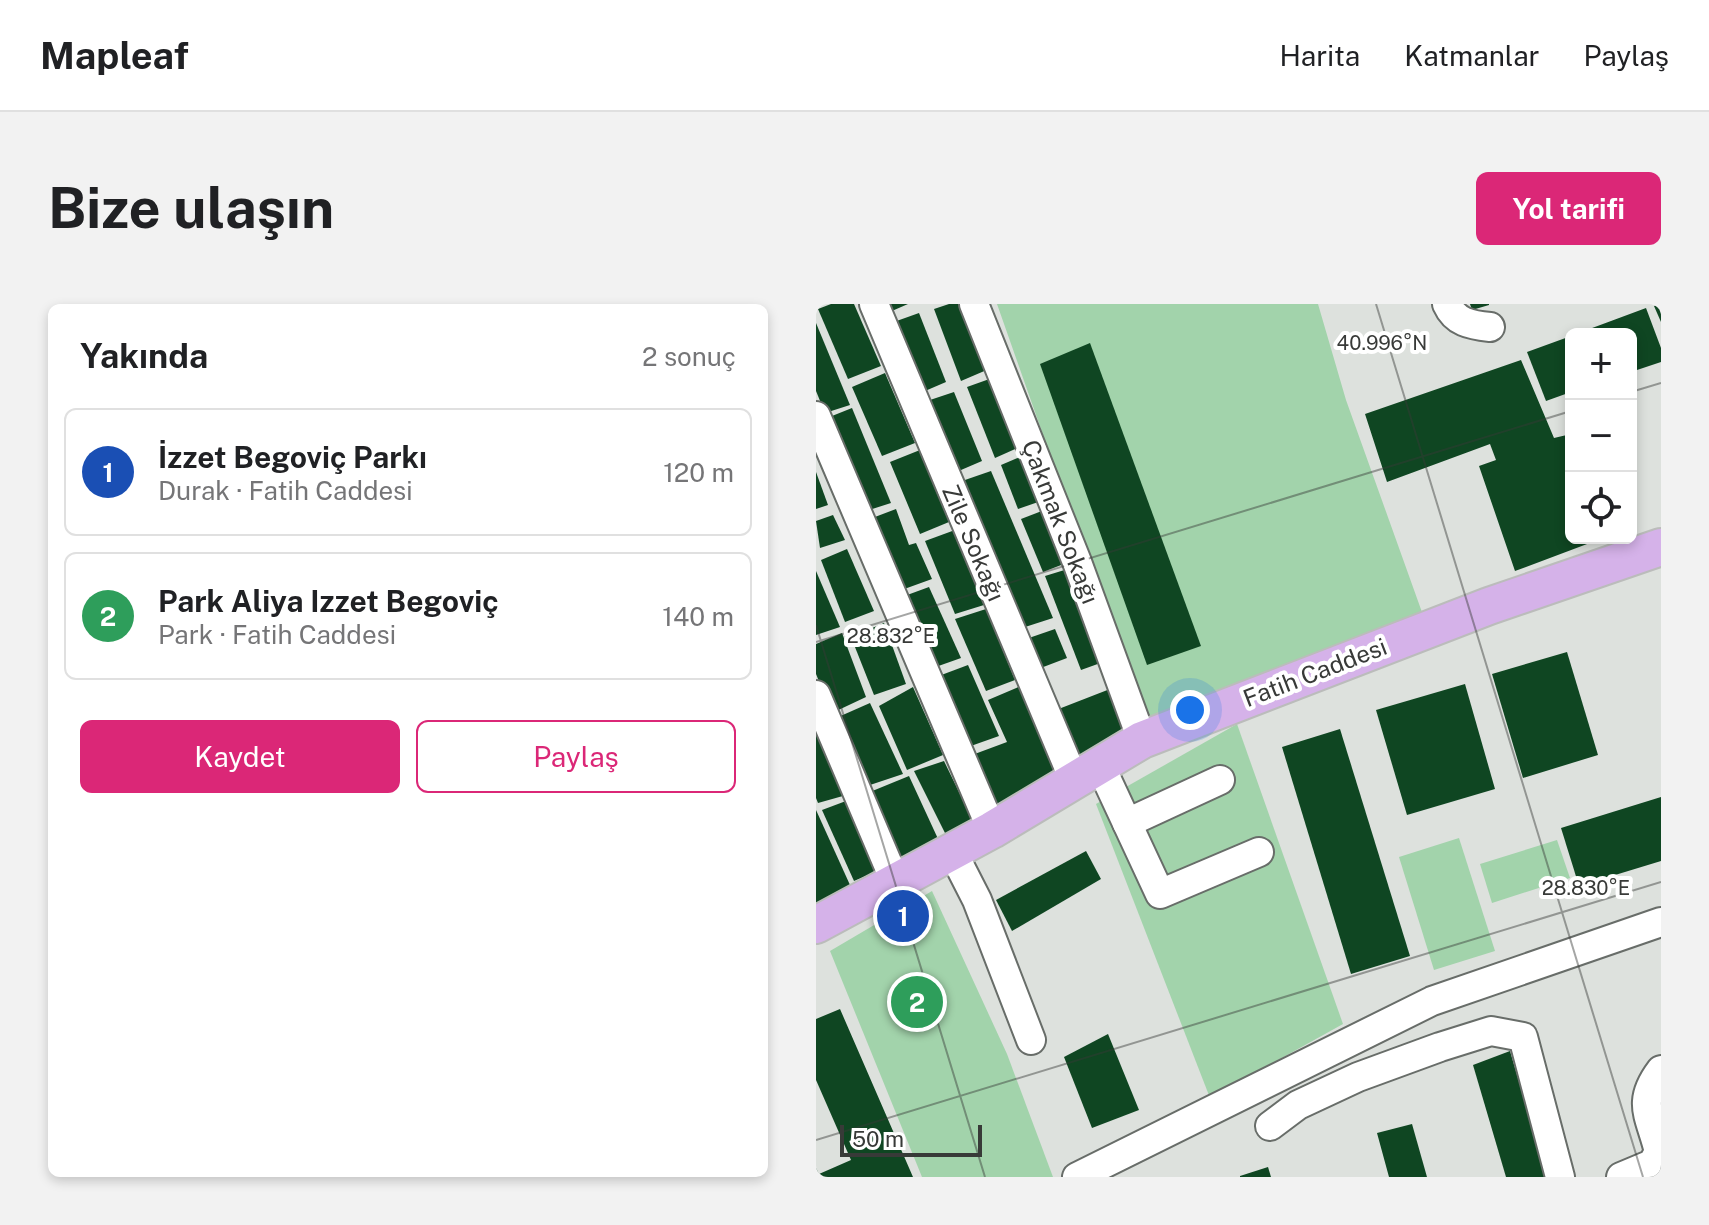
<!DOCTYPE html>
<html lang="tr">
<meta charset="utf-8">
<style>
body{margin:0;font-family:"Public Sans",sans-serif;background:#f2f2f2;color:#202124}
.controls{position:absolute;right:24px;top:24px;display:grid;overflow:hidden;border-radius:12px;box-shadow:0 4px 12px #0003}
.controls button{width:72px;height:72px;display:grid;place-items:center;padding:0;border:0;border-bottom:2px solid #e0e0e0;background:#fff;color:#202124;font:40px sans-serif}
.scale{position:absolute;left:24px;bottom:20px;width:142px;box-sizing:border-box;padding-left:8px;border:4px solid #383a38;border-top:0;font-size:22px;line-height:28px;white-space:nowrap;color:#383a38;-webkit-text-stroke:6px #fff;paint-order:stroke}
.you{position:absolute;left:374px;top:406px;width:28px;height:28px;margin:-20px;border:6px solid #fff;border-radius:50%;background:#1a73e8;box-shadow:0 0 0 12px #1a73e833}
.badge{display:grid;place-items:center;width:52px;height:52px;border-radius:50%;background:#db2777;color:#fff;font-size:26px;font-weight:700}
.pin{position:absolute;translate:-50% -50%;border:4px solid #fff;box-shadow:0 2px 8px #0006}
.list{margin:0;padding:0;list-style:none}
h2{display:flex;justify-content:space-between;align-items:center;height:104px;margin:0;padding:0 32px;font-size:34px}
h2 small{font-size:26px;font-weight:400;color:#757577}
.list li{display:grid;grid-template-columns:52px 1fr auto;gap:24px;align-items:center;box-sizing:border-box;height:128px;margin:0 16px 16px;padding:0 16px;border:2px solid #e0e0e0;border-radius:12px}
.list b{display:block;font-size:30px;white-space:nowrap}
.list p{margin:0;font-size:26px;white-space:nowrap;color:#757577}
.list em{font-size:26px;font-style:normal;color:#757577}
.actions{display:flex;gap:16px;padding:24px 32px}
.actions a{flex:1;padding:18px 0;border:2px solid #db2777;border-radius:12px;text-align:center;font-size:28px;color:#db2777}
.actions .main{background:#db2777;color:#fff}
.icon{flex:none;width:44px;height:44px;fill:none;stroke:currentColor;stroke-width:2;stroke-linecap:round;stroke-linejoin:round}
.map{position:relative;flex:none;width:845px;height:873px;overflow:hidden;border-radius:12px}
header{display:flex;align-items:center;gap:48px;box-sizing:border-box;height:112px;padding:0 40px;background:#fff;border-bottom:2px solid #e0e0e0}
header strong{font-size:38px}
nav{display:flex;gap:44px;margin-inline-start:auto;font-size:28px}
.intro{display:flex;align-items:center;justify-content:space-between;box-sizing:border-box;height:192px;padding:0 48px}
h1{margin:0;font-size:56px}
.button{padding:20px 36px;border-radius:12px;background:#db2777;color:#fff;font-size:28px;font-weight:700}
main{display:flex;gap:48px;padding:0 48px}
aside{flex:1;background:#fff;border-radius:12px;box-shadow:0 4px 12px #0003}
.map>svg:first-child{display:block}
.green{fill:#a2d3ab}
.building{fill:#0f4622}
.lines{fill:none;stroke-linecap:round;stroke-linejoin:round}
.minor-casing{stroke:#686d69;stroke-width:32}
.major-casing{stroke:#bbbcbb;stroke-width:40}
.minor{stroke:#fff;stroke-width:28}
.major{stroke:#d5b2e9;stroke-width:36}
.ticks{fill:none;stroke:#383a38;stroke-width:2;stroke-opacity:0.45}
.labels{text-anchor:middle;stroke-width:8;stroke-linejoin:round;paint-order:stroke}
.street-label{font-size:24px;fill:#383a38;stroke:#fff}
.ticks-label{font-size:20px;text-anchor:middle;fill:#383a38;stroke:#fff;stroke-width:8;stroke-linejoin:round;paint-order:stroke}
</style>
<header>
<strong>Mapleaf</strong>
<nav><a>Harita</a><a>Katmanlar</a><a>Paylaş</a></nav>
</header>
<div class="intro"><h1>Bize ulaşın</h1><a class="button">Yol tarifi</a></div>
<main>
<aside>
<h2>Yakında<small>2 sonuç</small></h2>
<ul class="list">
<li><span class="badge" style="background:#1a4fb4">1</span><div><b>İzzet Begoviç Parkı</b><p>Durak · Fatih Caddesi</p></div><em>120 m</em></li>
<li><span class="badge" style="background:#2e9e5b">2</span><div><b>Park Aliya Izzet Begoviç</b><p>Park · Fatih Caddesi</p></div><em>140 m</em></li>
</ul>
<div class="actions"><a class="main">Kaydet</a><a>Paylaş</a></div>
</aside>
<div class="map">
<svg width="845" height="873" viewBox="0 0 845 873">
<rect width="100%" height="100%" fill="#dde1dd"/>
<!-- green -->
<g class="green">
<polygon points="181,0 502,0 530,96 607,311 330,424"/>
<polygon points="421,420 527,720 394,794 280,500"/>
<polygon points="643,534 679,647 618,666 583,553"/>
<polygon points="741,536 754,574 676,599 664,560"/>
<polygon points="116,587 191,750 237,873 106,873 14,647"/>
</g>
<!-- building -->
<g class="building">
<polygon points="15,0 38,0 65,62 32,75 2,5"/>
<polygon points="65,0 92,0 69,10"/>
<polygon points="133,0 147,0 173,65 145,77 118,5"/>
<polygon points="654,0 673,0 673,1 656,6"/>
<polygon points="845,0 845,18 838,2"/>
<polygon points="830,4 845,44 845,58 815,68 815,30 760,30"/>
<polygon points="103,9 130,78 102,90 75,19"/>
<polygon points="0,19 34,101 9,109 0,87"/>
<polygon points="755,32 755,88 730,97 711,48"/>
<polygon points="274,39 385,342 331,361 224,60"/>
<polygon points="705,56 738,134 755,130 755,234 787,234 699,267 663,162 680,156 674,140 571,178 549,110"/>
<polygon points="69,69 99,139 66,152 36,83"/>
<polygon points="179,73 206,142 179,154 151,83"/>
<polygon points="138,88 166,157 138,169 111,97"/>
<polygon points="36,104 75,199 50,207 11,114"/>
<polygon points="104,146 133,218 104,230 74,158"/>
<polygon points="211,150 228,196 202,205 185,161"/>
<polygon points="175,167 237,314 206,324 146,177"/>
<polygon points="0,168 12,201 0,205"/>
<polygon points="80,205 93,241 100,239 116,275 80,288 51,216"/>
<polygon points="231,205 253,258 227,268 205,215"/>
<polygon points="17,211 29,236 4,244 0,217"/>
<polygon points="139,226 168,301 139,310 109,237"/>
<polygon points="31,245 58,307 29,318 5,256"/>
<polygon points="255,264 290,357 265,366 229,272"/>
<polygon points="0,267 24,323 0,331"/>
<polygon points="113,283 145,354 114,365 83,294"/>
<polygon points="170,305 199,376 170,387 139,315"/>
<polygon points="68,319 90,380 58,391 35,333"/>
<polygon points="239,325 251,354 222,365 210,335"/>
<polygon points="26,329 50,393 16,409 0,370 0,340"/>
<polygon points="751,348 782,451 707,474 676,370"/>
<polygon points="152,361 183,432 152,443 120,373"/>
<polygon points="649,380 679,485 591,511 560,406"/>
<polygon points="207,381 240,461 234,475 181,501 156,451 191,438 172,396"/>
<polygon points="97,383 127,451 91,466 63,402"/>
<polygon points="294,385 312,427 264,457 240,406"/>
<polygon points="54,399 87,470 48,483 20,414"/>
<polygon points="0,422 34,490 2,499 0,494"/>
<polygon points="524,425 594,652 535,670 466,443"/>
<polygon points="128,457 157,517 131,533 98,467"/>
<polygon points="93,472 123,537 81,560 49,490"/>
<polygon points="845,493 845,557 763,582 745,524"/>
<polygon points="38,494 66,565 38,577 6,506"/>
<polygon points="0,506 34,581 0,600"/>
<polygon points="270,547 285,575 196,627 180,596"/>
<polygon points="24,705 97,873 0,873 0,864 3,870 35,856 0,776 0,715"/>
<polygon points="292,730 323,806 276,824 248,753"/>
<polygon points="694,747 731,873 690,873 657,761"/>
<polygon points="596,820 611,873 573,873 561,829"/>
<polygon points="452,863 455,873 424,873 424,872"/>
</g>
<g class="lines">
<defs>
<g id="minor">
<polyline points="58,0 258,476"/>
<polyline points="158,0 261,258 326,436"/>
<path d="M631,0C639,18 654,21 674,23"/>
<polyline points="0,112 176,526"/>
<polyline points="0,391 79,577"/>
<polyline points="284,461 344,590 443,548"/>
<polyline points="311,519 404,476"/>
<polyline points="136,547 161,596 215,736"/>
<polyline points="454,822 482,801 542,773 624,743 675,727 707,733 744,873"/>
<polyline points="261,873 616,697 845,618"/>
<path d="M805,873L836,860L843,848C834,811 820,799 845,766"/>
</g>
<polyline id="major" points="0,621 176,526 326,436 673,302 845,243"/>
</defs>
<!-- minor casing -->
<use href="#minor" class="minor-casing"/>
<!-- major casing -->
<use href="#major" class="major-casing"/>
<!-- minor -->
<use href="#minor" class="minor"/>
<!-- major -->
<use href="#major" class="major"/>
</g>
<!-- ticks -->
<path class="ticks" d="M560,0L827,873M815,88L845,79M0,321L169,873M0,338L755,107M0,836L845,578"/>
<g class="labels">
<!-- street labels -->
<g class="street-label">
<text transform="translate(244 218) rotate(69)" y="8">Çakmak Sokağı</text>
<text transform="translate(157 239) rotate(67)" y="8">Zile Sokağı</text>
<text transform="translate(499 369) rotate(-21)" y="8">Fatih Caddesi</text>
</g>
</g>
<g class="ticks-label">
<text x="566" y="46">40.996°N</text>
<text x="75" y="339">28.832°E</text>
<text x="770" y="591">28.830°E</text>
</g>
</svg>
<div class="controls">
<button>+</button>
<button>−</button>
<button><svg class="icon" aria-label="locate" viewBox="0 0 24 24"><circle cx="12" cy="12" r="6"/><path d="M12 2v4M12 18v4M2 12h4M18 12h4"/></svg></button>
</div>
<div class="scale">50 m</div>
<div class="you"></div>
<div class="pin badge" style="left:87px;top:612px;background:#1a4fb4">1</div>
<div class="pin badge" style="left:101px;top:698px;background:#2e9e5b">2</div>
</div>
</main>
